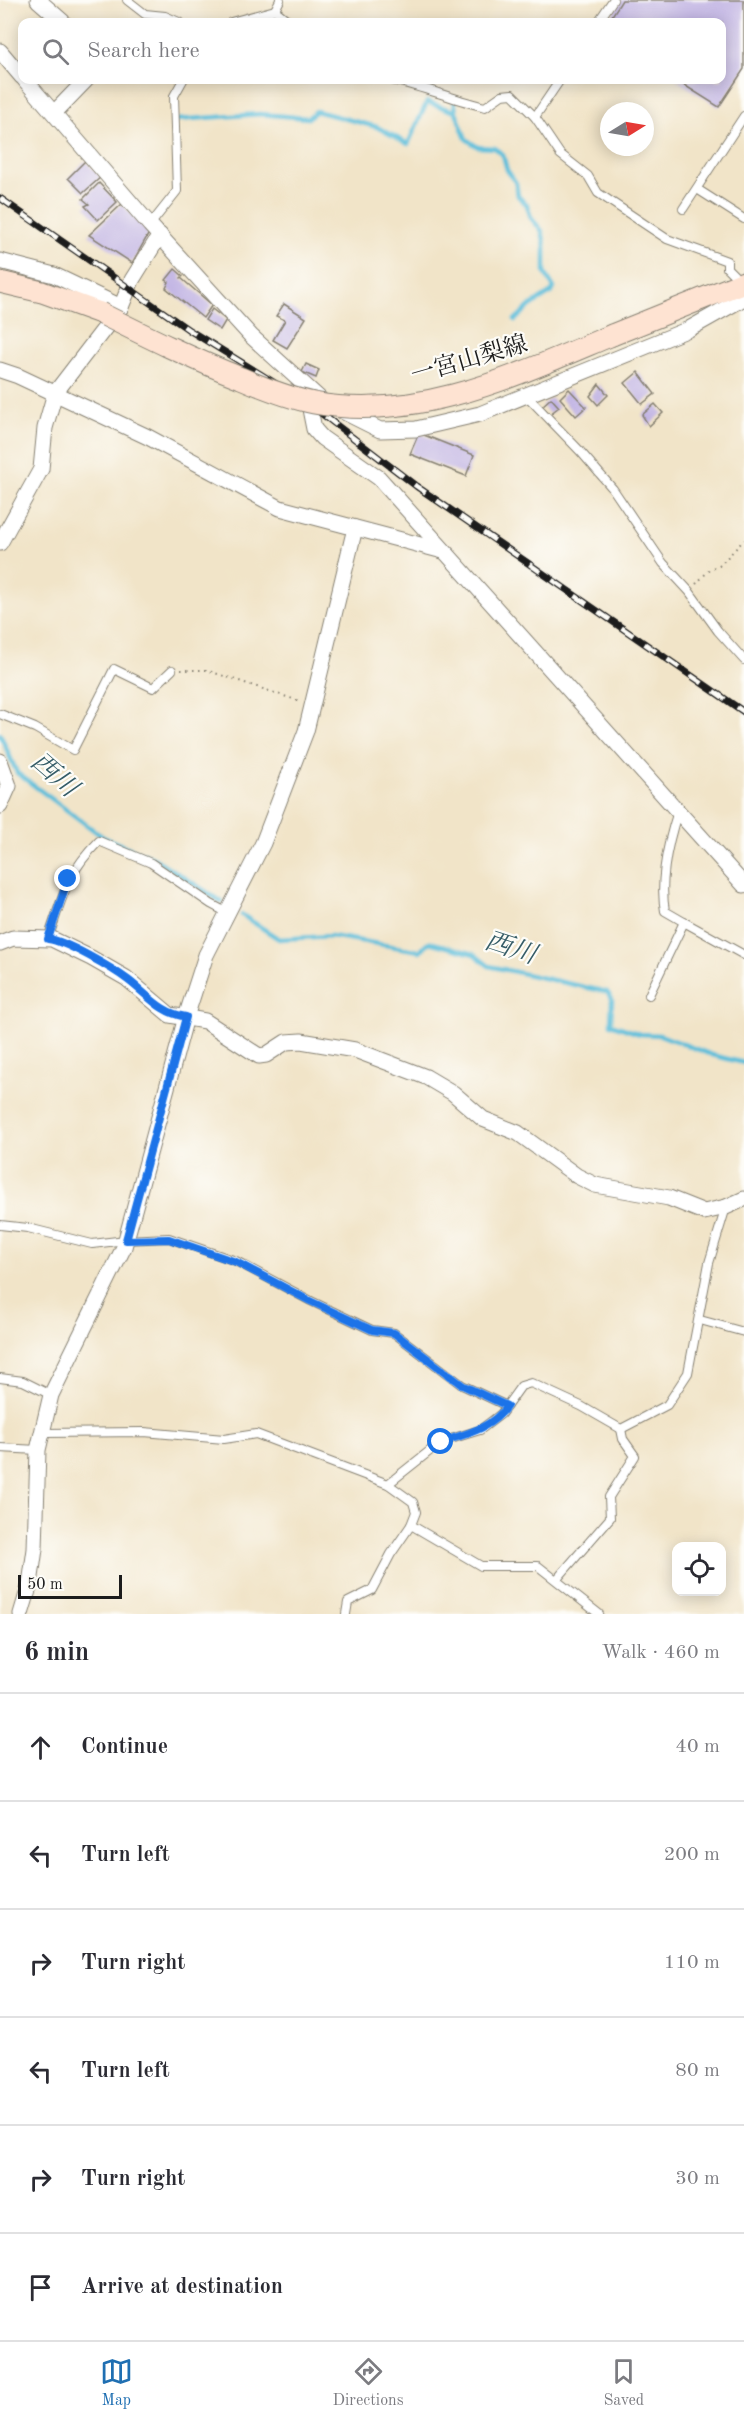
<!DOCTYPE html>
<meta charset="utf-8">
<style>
body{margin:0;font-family:"Old Standard TT","Noto Serif JP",serif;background:#f7f7f7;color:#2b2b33}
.controls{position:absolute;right:18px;bottom:18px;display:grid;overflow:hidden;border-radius:12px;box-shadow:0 3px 15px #0003}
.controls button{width:54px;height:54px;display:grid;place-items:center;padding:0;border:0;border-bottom:2px solid #e1e1e2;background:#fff;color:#2b2b33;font:30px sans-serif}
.compass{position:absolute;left:600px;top:102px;width:54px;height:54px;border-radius:50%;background:#fff;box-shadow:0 3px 15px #0003;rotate:79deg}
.scale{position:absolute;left:18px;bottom:15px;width:104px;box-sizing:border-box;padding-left:6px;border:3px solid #1c1c1c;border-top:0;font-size:16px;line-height:21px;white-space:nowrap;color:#1c1c1c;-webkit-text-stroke:4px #fdfcf7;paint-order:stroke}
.stop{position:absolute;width:18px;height:18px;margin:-14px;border:4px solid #1a73e8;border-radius:50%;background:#fff}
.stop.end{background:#1a73e8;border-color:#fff;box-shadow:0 2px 6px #0008}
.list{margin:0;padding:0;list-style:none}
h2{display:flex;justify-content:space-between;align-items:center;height:78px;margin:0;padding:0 24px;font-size:26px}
h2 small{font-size:20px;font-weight:400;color:#7c7c81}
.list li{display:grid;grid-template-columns:39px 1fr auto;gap:18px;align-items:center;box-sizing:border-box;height:108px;padding:0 24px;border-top:2px solid #e1e1e2}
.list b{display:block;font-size:22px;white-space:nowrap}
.list em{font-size:20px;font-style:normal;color:#7c7c81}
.icon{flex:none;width:33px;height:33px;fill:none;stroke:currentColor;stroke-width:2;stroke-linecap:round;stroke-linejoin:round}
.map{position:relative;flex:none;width:744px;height:1614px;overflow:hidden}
.search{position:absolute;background:#fff;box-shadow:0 3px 15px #0003;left:18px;right:18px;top:18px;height:66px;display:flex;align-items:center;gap:15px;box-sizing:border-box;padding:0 21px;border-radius:12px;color:#7c7c81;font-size:22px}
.sheet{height:726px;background:#fff}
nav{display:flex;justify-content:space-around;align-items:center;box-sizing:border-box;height:84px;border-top:2px solid #e1e1e2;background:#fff;font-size:16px;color:#7c7c81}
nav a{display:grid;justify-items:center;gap:3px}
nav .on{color:#1f6fb2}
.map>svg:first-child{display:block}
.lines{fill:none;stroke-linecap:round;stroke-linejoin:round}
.stream{stroke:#5cbeda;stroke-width:4.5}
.building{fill:#c3b6e4}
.lane-casing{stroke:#868072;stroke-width:10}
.street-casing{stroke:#868072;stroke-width:17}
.secondary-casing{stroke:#868072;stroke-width:23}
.path{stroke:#868072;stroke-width:2;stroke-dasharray:1.5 4.5;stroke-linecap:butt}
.lane{stroke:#fff;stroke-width:8}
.street{stroke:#fff;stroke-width:15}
.secondary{stroke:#fee3d2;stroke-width:21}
.rail-casing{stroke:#1c1c1c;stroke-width:7}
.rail{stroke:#fdfcf7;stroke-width:4.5;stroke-dasharray:14;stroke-linecap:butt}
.secondary-bridge-casing{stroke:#868072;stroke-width:23;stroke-linecap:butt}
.secondary-bridge{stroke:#fee3d2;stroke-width:21}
.route{stroke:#1a73e8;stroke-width:8}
.labels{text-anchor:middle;stroke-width:4.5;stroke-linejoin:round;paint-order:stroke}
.street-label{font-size:24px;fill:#1c1c1c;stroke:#fdfcf7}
.water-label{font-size:26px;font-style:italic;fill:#365d68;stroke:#fdfcf7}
</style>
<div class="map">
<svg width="744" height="1614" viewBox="0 0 744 1614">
<rect width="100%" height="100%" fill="#fdfcf7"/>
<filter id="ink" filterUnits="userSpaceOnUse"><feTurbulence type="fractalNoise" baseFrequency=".0167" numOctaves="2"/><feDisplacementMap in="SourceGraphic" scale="12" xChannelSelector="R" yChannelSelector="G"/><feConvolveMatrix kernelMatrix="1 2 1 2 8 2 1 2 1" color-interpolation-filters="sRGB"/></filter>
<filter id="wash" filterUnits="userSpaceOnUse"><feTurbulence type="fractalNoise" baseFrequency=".008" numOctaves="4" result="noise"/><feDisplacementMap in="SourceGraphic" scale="24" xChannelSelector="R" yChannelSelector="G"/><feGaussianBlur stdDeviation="1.35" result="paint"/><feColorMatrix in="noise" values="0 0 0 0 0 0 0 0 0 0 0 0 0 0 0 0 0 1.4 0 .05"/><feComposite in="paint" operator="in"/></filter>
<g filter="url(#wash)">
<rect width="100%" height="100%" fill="#f1e4c8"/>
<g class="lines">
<!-- stream -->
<g class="stream">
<polyline points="454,99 456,112 466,139 478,147 495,148 503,155 507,170 516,183 518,196 527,205 531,218 542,231 545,246 545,273 554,288 552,292 530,306 515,320"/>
<polyline points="176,120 260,114 308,118 316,111 377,127 408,144 427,102 456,112"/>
<polyline points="0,734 17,773 103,837 155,859 222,902"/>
<polyline points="242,915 279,939 331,936 420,951 429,942 474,954 489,966 607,992 612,999 611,1024 640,1034 660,1035 712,1055 744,1063"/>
</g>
</g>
<g id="blocks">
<!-- building -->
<g class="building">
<polygon points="622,0 744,0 744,69 719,107 676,80 722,80 722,22 608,22"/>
<polygon points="85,161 101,177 83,193 68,178"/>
<polygon points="99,183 117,202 98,220 85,206 89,204 83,199"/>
<polygon points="122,204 149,233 132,263 89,235"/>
<polygon points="175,269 183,276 181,278 212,305 203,318 166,288 169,282 166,280"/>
<polygon points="284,304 306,318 287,348 273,340 285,320 276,316"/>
<polygon points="212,309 226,320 220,330 205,320"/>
<polygon points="306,364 319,370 316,378 302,372"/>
<polygon points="638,372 655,394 642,404 625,383"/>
<polygon points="599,384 608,395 598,405 590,396"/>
<polygon points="569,389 586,407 576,416 560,398"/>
<polygon points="551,398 559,407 550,414 542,406"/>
<polygon points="655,404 663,413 649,426 642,415"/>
<polygon points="419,433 474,455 466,476 410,454"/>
</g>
</g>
</g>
<g filter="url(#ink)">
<use href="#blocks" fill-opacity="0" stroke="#868072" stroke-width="1.5"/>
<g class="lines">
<defs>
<g id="lane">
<polyline points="127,0 145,14 165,16 179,22"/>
<polyline points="280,0 275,10 290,22"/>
<polyline points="231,22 275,10"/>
<polyline points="598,22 613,0"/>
<path d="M392,80C424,87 453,99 485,107L502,95L512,94L535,117"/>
<polyline points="560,80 535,117 560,154 588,176 598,193 667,239 727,261 727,268 741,282"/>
<polyline points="697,189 744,219"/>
<polyline points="683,209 744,116"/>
<polyline points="150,225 177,191 174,96 183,80"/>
<polyline points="526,395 580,451 613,489 663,563 689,591 718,631 744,660"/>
<polyline points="0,714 35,728 73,750 114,669 153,688 172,670"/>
<path d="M678,811C668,842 659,879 665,911L684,922"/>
<path d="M48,939C63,896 66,874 99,841L151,863L211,904L228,913"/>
<polyline points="649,995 684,922 744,955"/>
<polyline points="0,1225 28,1228 92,1244 126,1240 169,1238 236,1261 311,1301 372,1330 394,1333 462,1385 507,1406"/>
<polyline points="700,1320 744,1332"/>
<polyline points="0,1378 23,1381 51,1395"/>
<polyline points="43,1433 144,1432 224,1439 256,1434 388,1484 413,1502 416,1512 411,1525 481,1566 538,1566 599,1614"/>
<polyline points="0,1448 38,1450"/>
<polyline points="388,1484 441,1442 480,1430 501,1414 521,1386 531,1383 581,1406 621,1429 667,1405 688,1373 709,1263 726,1207"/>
<polyline points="557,1579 610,1518 609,1497 635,1456 623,1439 621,1429"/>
<polyline points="346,1614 348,1602 372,1590 391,1554 411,1525"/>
</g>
<g id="street">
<polyline points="38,0 63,22"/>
<polyline points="0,51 22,77"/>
<polyline points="25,80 150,225 251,336 320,399"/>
<polyline points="55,112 86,80"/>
<polyline points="0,261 54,275 121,307"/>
<polyline points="0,370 18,376 148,437 280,508 443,551"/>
<polyline points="310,397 309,404 314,429 322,438 379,478 744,885"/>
<polyline points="338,409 380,430 416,429 480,414 689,329 744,298"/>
<polyline points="0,543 41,469 45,428 55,393 121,307 132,280 160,235"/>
<polyline points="0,761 9,786 0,806"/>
<polyline points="0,943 13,938 52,939 91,958 126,978 170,1015 205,1021 259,1056 266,1055 286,1042 301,1041 355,1050 426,1077 453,1093 483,1119 518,1133 577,1176 595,1185 669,1198 704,1212 726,1207 744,1199"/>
<polyline points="21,1614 30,1584 35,1549 38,1450 51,1395 124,1247 186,1017 206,955 263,843 306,731 355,528"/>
</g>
<g id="secondary">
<polyline points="0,282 42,292 100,313"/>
<polyline points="612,335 744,282"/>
</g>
</defs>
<!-- lane casing -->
<use href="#lane" class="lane-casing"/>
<!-- street casing -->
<use href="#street" class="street-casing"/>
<!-- secondary casing -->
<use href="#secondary" class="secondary-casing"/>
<!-- path -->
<g class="path">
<polyline points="696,584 711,568 719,566 744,540"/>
<polyline points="181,670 206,670 299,701"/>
</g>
<!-- lane -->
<use href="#lane" class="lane"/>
<!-- street -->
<use href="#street" class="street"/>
<!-- secondary -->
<use href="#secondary" class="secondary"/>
<defs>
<polyline id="rail" points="0,198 189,330 309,404 416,486 744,712"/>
</defs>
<!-- rail casing -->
<use href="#rail" class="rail-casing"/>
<!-- rail -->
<use href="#rail" class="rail"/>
<defs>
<path id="secondary-bridge" d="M100,313C146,336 192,359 241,378C264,388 289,398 314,403C418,423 519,374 612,335"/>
</defs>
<!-- secondary-bridge casing -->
<use href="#secondary-bridge" class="secondary-bridge-casing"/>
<!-- secondary-bridge -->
<use href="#secondary-bridge" class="secondary-bridge"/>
</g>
</g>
<g class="lines" filter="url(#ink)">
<!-- route -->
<path class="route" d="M68,879L48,939C66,941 112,968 128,980C148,995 160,1013 186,1017L126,1240L169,1239L236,1262L310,1301L372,1330L394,1333L462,1385L507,1406C491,1429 466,1434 441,1442"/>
</g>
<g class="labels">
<!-- street labels -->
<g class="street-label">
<text transform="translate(469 359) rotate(-16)" y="8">一宮山梨線</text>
</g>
<!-- water labels -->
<g class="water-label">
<text transform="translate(55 774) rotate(41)" y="9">西川</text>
<text transform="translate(511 947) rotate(18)" y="9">西川</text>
</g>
</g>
</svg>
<div class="controls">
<button><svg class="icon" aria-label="locate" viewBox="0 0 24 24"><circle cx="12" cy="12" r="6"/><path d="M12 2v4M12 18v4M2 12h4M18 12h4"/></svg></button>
</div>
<svg class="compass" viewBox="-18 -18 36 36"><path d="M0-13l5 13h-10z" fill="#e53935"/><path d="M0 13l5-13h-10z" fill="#7c7c81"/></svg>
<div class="scale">50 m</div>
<div class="stop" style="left:441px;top:1442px"></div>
<div class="stop end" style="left:68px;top:879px"></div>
<div class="search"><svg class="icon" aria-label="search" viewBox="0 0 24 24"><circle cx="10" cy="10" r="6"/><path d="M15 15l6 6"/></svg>Search here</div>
</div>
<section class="sheet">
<h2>6 min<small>Walk · 460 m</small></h2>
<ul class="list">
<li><svg class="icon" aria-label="ahead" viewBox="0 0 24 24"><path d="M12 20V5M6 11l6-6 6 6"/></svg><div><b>Continue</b></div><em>40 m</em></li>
<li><svg class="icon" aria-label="left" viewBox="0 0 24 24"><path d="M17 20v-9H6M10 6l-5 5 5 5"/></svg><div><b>Turn left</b></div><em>200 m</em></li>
<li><svg class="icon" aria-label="right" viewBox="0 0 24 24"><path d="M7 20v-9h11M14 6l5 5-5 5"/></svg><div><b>Turn right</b></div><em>110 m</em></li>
<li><svg class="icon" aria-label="left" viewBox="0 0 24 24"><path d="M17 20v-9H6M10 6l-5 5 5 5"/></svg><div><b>Turn left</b></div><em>80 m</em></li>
<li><svg class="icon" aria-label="right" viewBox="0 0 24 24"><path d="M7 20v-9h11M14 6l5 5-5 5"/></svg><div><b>Turn right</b></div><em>30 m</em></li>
<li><svg class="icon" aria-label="arrive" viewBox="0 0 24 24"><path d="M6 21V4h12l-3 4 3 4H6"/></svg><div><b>Arrive at destination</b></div></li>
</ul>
</section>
<nav>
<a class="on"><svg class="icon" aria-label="map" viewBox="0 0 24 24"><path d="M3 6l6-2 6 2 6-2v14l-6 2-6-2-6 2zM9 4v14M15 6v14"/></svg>Map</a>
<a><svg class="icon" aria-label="directions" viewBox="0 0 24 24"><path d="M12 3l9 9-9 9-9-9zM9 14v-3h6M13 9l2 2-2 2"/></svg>Directions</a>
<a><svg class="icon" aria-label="saved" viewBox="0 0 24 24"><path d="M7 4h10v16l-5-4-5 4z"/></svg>Saved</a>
</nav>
